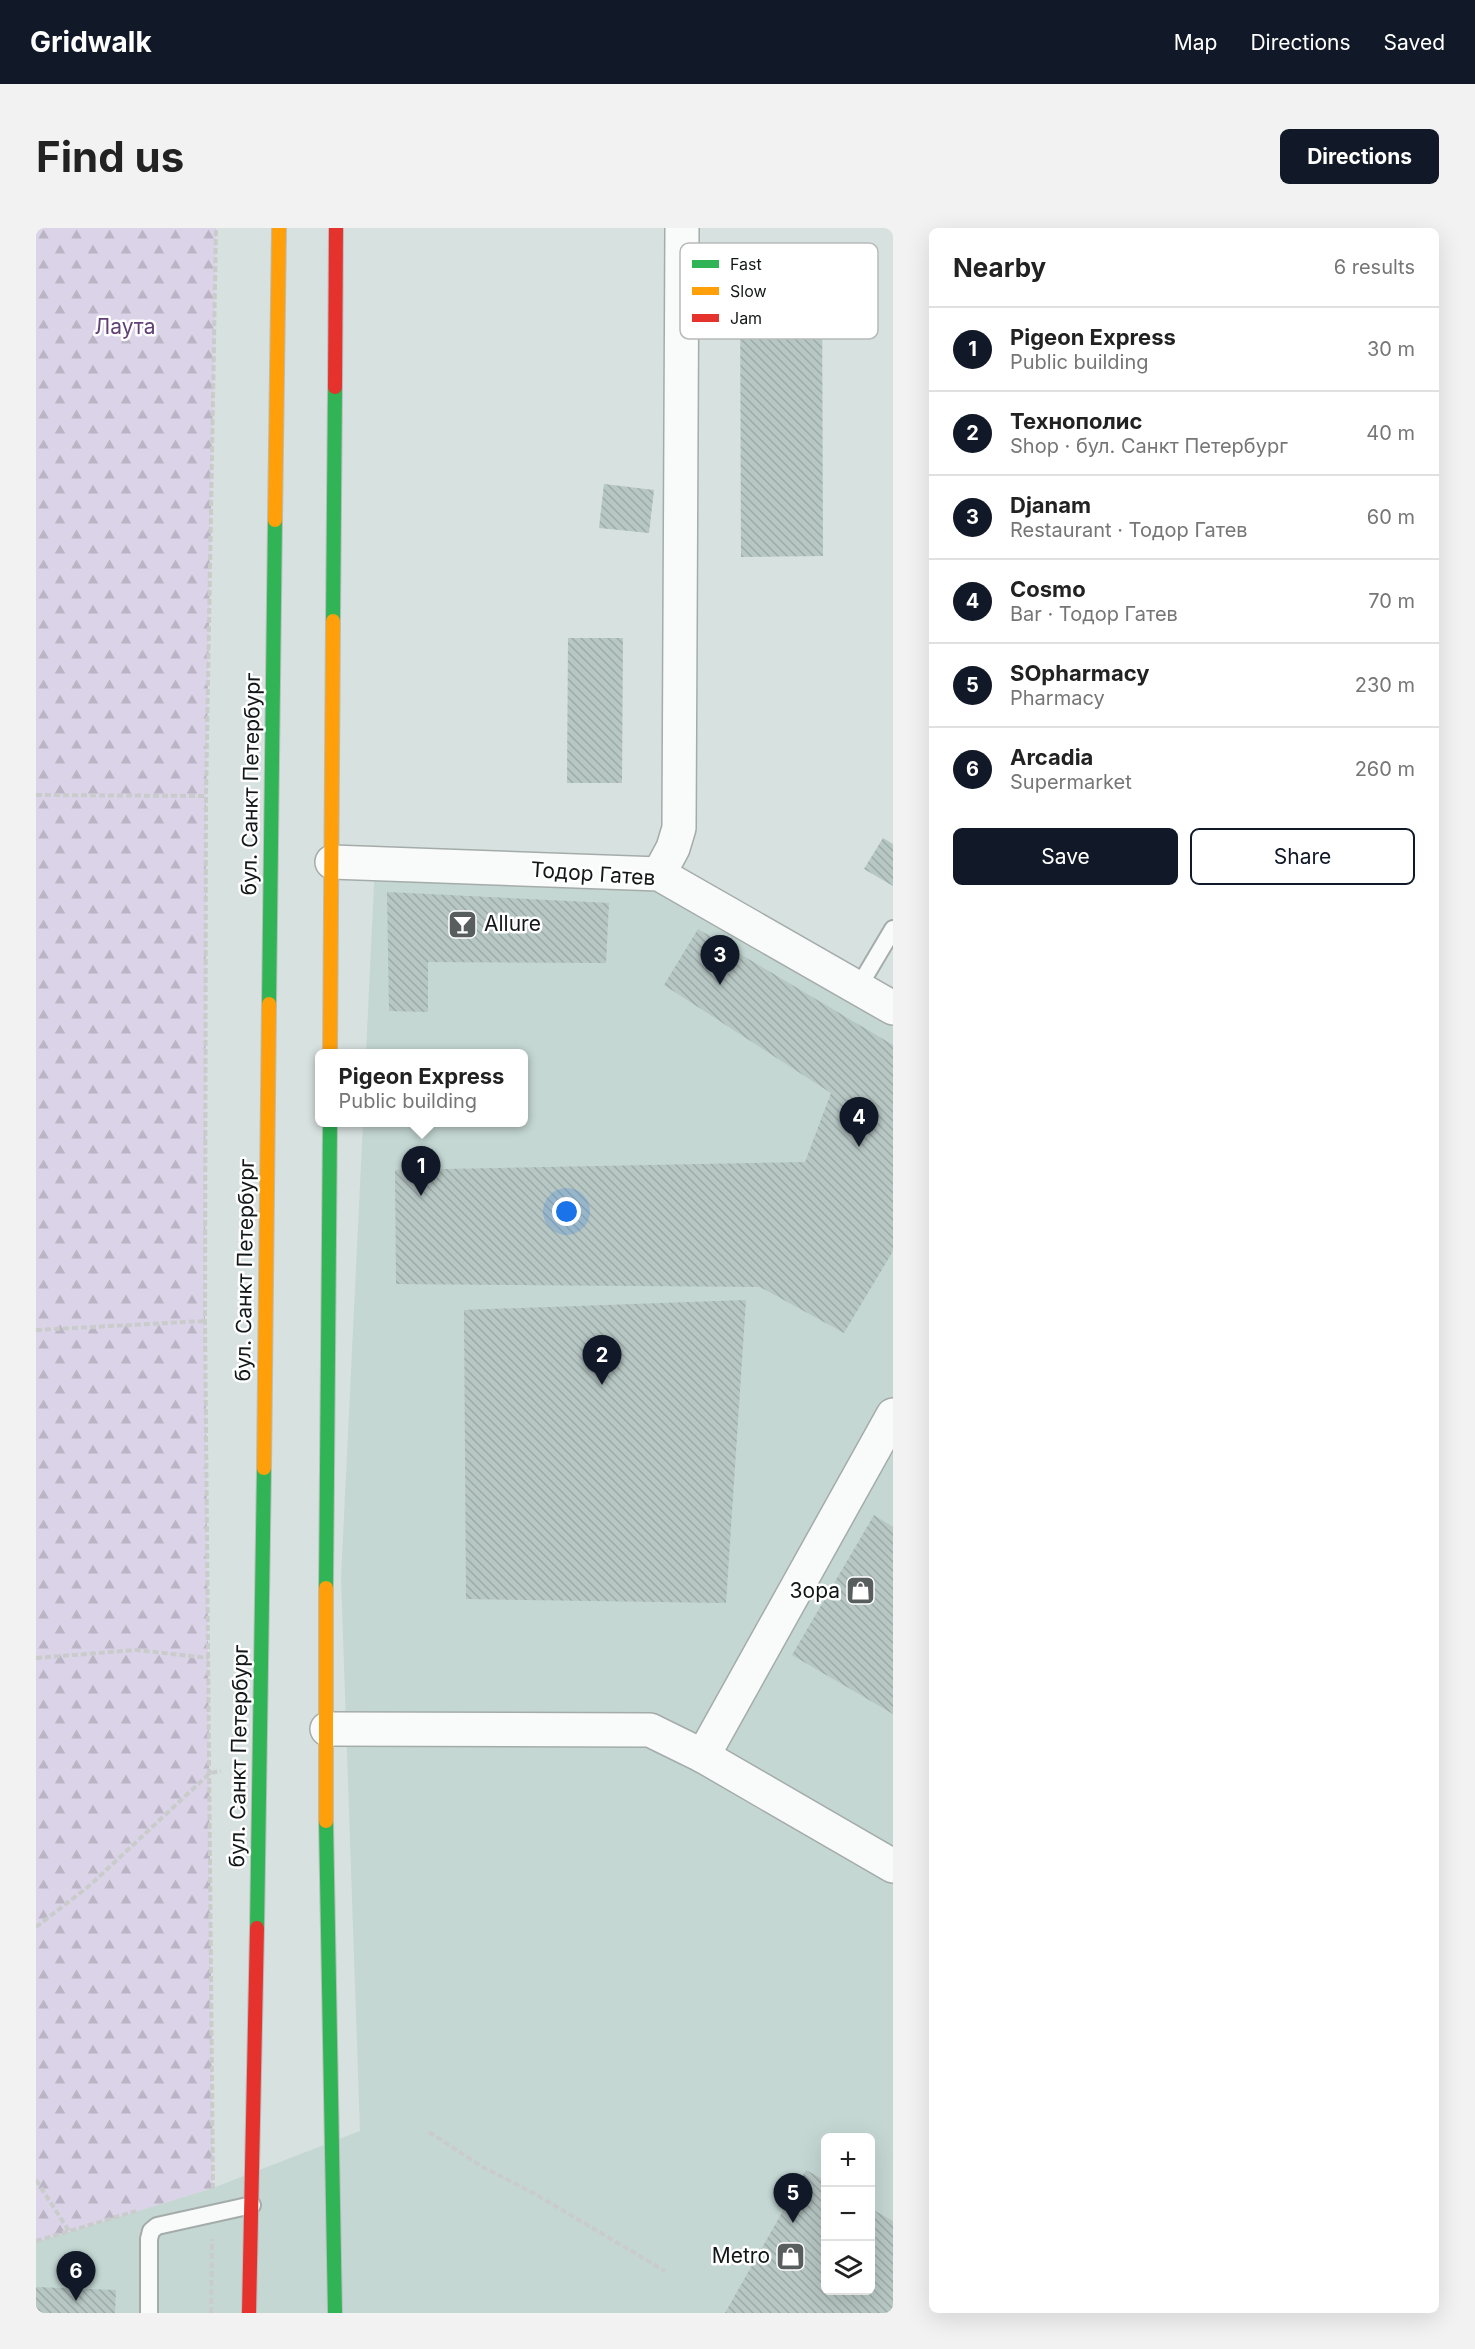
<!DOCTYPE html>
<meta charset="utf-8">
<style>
body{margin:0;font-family:Inter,sans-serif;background:#f2f2f2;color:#222}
.controls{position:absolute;right:18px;bottom:18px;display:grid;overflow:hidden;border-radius:9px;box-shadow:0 6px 24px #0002}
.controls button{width:54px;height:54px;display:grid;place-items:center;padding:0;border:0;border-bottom:2px solid #e0e0e0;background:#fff;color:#222;font:30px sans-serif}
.you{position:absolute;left:531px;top:984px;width:21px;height:21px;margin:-15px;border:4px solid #fff;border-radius:50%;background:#1a73e8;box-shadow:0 0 0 9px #1a73e833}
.badge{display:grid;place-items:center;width:39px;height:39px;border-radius:50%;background:#111827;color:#fff;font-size:20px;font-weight:700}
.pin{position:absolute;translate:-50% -50px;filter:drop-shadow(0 2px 3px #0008)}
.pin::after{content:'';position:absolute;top:32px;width:21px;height:18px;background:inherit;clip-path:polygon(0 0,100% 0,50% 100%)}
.popup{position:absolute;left:279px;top:821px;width:213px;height:78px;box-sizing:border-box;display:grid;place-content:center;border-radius:9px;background:#fff;filter:drop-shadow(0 2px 4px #0005);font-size:20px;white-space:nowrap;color:#767676}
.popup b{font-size:22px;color:#222}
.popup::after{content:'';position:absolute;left:50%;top:100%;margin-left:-12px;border:12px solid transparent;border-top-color:#fff}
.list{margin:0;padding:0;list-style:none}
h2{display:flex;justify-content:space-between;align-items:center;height:78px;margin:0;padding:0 24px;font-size:26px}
h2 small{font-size:20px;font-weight:400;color:#767676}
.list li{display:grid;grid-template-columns:39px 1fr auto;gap:18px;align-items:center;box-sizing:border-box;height:84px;padding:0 24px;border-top:2px solid #e0e0e0}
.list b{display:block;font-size:22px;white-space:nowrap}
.list p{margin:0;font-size:20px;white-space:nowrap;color:#767676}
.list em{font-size:20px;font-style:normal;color:#767676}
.actions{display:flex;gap:12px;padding:18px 24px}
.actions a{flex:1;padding:14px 0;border:2px solid #111827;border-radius:9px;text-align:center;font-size:21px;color:#111827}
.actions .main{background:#111827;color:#fff}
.icon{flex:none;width:33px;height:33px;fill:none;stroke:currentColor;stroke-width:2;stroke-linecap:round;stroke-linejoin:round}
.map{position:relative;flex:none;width:857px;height:2085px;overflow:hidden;border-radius:9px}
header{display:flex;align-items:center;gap:36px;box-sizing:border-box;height:84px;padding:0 30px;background:#111827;color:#fff}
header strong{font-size:28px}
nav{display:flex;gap:33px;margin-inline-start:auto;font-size:21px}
.intro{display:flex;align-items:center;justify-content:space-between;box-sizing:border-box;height:144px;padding:0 36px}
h1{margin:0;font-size:42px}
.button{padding:15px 27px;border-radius:9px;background:#111827;color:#fff;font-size:21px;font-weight:700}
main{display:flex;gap:36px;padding:0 36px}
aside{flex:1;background:#fff;border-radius:9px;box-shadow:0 6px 24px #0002}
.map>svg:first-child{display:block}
.built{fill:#c4d7d3;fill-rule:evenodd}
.forest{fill:url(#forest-firs)}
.building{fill:url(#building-back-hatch)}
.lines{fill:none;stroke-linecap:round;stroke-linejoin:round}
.lane-casing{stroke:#a4acaa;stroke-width:20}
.street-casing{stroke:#a4acaa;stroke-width:36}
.fast-casing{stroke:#b8bebd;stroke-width:16}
.slow-casing{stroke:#b8bebd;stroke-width:16}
.jam-casing{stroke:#b8bebd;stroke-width:16}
.path{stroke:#c9cccb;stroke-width:4;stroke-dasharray:6 3;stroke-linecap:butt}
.lane{stroke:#f9fafa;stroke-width:16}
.street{stroke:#f9fafa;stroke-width:33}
.fast{stroke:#30b455;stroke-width:14}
.slow{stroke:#ff9f0a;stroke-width:14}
.jam{stroke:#e5322d;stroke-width:14}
.labels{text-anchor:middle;stroke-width:5;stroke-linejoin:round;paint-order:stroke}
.park-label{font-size:21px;fill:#614176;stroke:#fff}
.street-label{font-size:21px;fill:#121817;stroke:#fff}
.poi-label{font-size:21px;fill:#121817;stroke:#fff;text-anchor:end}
.key{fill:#fff;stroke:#b8bab9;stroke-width:1.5}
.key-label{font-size:16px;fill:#121817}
</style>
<header>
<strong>Gridwalk</strong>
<nav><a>Map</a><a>Directions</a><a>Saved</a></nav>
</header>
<div class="intro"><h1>Find us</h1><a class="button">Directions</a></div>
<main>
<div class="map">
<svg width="857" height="2085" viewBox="0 0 857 2085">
<defs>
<pattern id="forest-firs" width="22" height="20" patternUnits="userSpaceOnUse" patternTransform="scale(1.5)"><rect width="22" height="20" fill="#dbd3e7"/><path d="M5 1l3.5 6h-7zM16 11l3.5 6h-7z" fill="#bbb4c5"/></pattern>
<pattern id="building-back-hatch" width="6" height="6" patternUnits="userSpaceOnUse" patternTransform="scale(1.5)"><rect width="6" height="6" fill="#b7c7c4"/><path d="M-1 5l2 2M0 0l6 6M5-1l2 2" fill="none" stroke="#9caaa8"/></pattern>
</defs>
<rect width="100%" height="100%" fill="#d7e1df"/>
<!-- built -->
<path class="built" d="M339,636L623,646L857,780V2085H0V2014L177,1960L324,1903L305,1350L327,895L487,894V826L330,825ZM790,1910H834V2062H790Z"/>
<!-- forest -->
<polygon class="forest" points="0,0 180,0 170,568 169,1093 177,1960 0,2014"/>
<!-- building -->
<g class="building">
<polygon points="704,53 786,53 787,328 705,329"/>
<polygon points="568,256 618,262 613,305 563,300"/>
<polygon points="532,410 587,410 586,555 531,555"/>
<polygon points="847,610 857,616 857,658 828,641"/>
<polygon points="351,664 573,675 570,735 392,734 392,784 353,783"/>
<polygon points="662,701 857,817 857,1023 808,1105 724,1059 360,1056 359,942 769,934 795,865 628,757"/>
<polygon points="710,1072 690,1375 430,1371 428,1082"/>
<polygon points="838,1287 857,1299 857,1486 756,1427"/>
<polygon points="770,1942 790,1953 790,2062 834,2062 834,1980 857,1993 857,2085 689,2085"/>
<polygon points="0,2059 80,2062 79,2085 0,2085"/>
</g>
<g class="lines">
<defs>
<g id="lane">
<polyline points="822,760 857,701"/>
<polyline points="113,2085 113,2011 115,2003 121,1998 216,1977"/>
</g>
<g id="street">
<polyline points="296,634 623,646 857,780"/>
<polyline points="623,646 637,620 643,600 646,0"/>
<polyline points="291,1501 614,1502 667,1528 857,1638"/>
<polyline points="667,1528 857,1187"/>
</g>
<g id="fast">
<polyline points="297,393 299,159"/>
<polyline points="233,776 239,292"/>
<polyline points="290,1360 294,894"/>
<polyline points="290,1593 299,2085"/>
<polyline points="221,1700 228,1240"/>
</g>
<g id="slow">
<polyline points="239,292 243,0"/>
<polyline points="294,826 297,393"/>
<polyline points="228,1240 233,776"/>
<polyline points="290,1593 290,1360"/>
</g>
<g id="jam">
<polyline points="299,159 300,0"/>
<polyline points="213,2085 221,1700"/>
</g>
</defs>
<!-- lane casing -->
<use href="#lane" class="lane-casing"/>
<!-- street casing -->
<use href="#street" class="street-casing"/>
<!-- fast casing -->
<use href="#fast" class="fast-casing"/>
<!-- slow casing -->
<use href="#slow" class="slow-casing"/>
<!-- jam casing -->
<use href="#jam" class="jam-casing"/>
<!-- path -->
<g class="path">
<polyline points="0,567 170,568"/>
<polyline points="0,1102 169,1093"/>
<polyline points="0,1430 100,1422 173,1430"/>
<polyline points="0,1699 53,1658 174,1545 185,1543"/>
<polyline points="393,1904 445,1938 499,1966 629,2043"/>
<polyline points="0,1952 33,2003"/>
<polyline points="177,1961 169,1093 170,568 180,0"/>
<polyline points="0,2013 100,1983"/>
<polyline points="175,2085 176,2011"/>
</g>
<!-- lane -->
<use href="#lane" class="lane"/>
<!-- street -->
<use href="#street" class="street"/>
<!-- fast -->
<use href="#fast" class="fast"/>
<!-- slow -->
<use href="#slow" class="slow"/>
<!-- jam -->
<use href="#jam" class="jam"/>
</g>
<!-- icons -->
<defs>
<symbol id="bar-square" viewBox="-11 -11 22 22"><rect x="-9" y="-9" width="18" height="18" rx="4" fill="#575e5d" stroke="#fff"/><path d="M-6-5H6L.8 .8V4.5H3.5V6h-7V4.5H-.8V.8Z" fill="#fff"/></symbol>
<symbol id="shop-square" viewBox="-11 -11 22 22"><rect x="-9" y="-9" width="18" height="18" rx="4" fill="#575e5d" stroke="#fff"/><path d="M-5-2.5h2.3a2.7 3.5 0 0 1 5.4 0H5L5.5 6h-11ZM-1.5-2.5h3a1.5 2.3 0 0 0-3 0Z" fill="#fff"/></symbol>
</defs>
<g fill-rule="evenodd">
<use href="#bar-square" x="410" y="680" width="33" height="33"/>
<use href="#shop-square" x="808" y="1346" width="33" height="33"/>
<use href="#shop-square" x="738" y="2012" width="33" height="33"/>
</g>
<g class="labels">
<!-- park labels -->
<g class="park-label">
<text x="89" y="106">Лаута</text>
</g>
<!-- street labels -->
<g class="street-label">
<text transform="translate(215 556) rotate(-89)" y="7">бул. Санкт Петербург</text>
<text transform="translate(557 646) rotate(4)" y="7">Тодор Гатев</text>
<text transform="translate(209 1042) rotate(-89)" y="7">бул. Санкт Петербург</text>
<text transform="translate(203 1528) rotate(-89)" y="7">бул. Санкт Петербург</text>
</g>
<!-- poi labels -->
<g class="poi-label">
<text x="448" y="703" text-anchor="start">Allure</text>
<text x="804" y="1370">Зора</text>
<text x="734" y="2035">Metro</text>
</g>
</g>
<!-- legend -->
<rect x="644" y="15" width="198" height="96" rx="9" class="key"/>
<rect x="656" y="32" width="27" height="8" fill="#30b455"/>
<rect x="656" y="59" width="27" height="8" fill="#ff9f0a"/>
<rect x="656" y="86" width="27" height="8" fill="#e5322d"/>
<g class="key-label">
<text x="694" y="42">Fast</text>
<text x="694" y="69">Slow</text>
<text x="694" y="96">Jam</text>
</g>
</svg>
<div class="controls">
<button>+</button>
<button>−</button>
<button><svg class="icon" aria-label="layers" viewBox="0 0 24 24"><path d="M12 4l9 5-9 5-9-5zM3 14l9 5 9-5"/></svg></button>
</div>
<div class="you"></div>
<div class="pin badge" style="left:385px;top:968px">1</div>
<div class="popup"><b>Pigeon Express</b>Public building</div>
<div class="pin badge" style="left:566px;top:1157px">2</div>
<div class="pin badge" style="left:684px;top:757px">3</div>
<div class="pin badge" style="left:823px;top:919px">4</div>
<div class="pin badge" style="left:757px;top:1995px">5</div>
<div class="pin badge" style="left:40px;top:2073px">6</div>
</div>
<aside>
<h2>Nearby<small>6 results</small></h2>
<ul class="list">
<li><span class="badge">1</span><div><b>Pigeon Express</b><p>Public building</p></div><em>30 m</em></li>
<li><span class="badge">2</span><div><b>Технополис</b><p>Shop · бул. Санкт Петербург</p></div><em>40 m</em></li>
<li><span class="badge">3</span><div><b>Djanam</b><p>Restaurant · Тодор Гатев</p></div><em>60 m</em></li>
<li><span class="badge">4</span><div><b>Cosmo</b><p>Bar · Тодор Гатев</p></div><em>70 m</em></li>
<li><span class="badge">5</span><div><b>SOpharmacy</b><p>Pharmacy</p></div><em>230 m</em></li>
<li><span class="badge">6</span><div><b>Arcadia</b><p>Supermarket</p></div><em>260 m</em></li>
</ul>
<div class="actions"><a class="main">Save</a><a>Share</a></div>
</aside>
</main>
